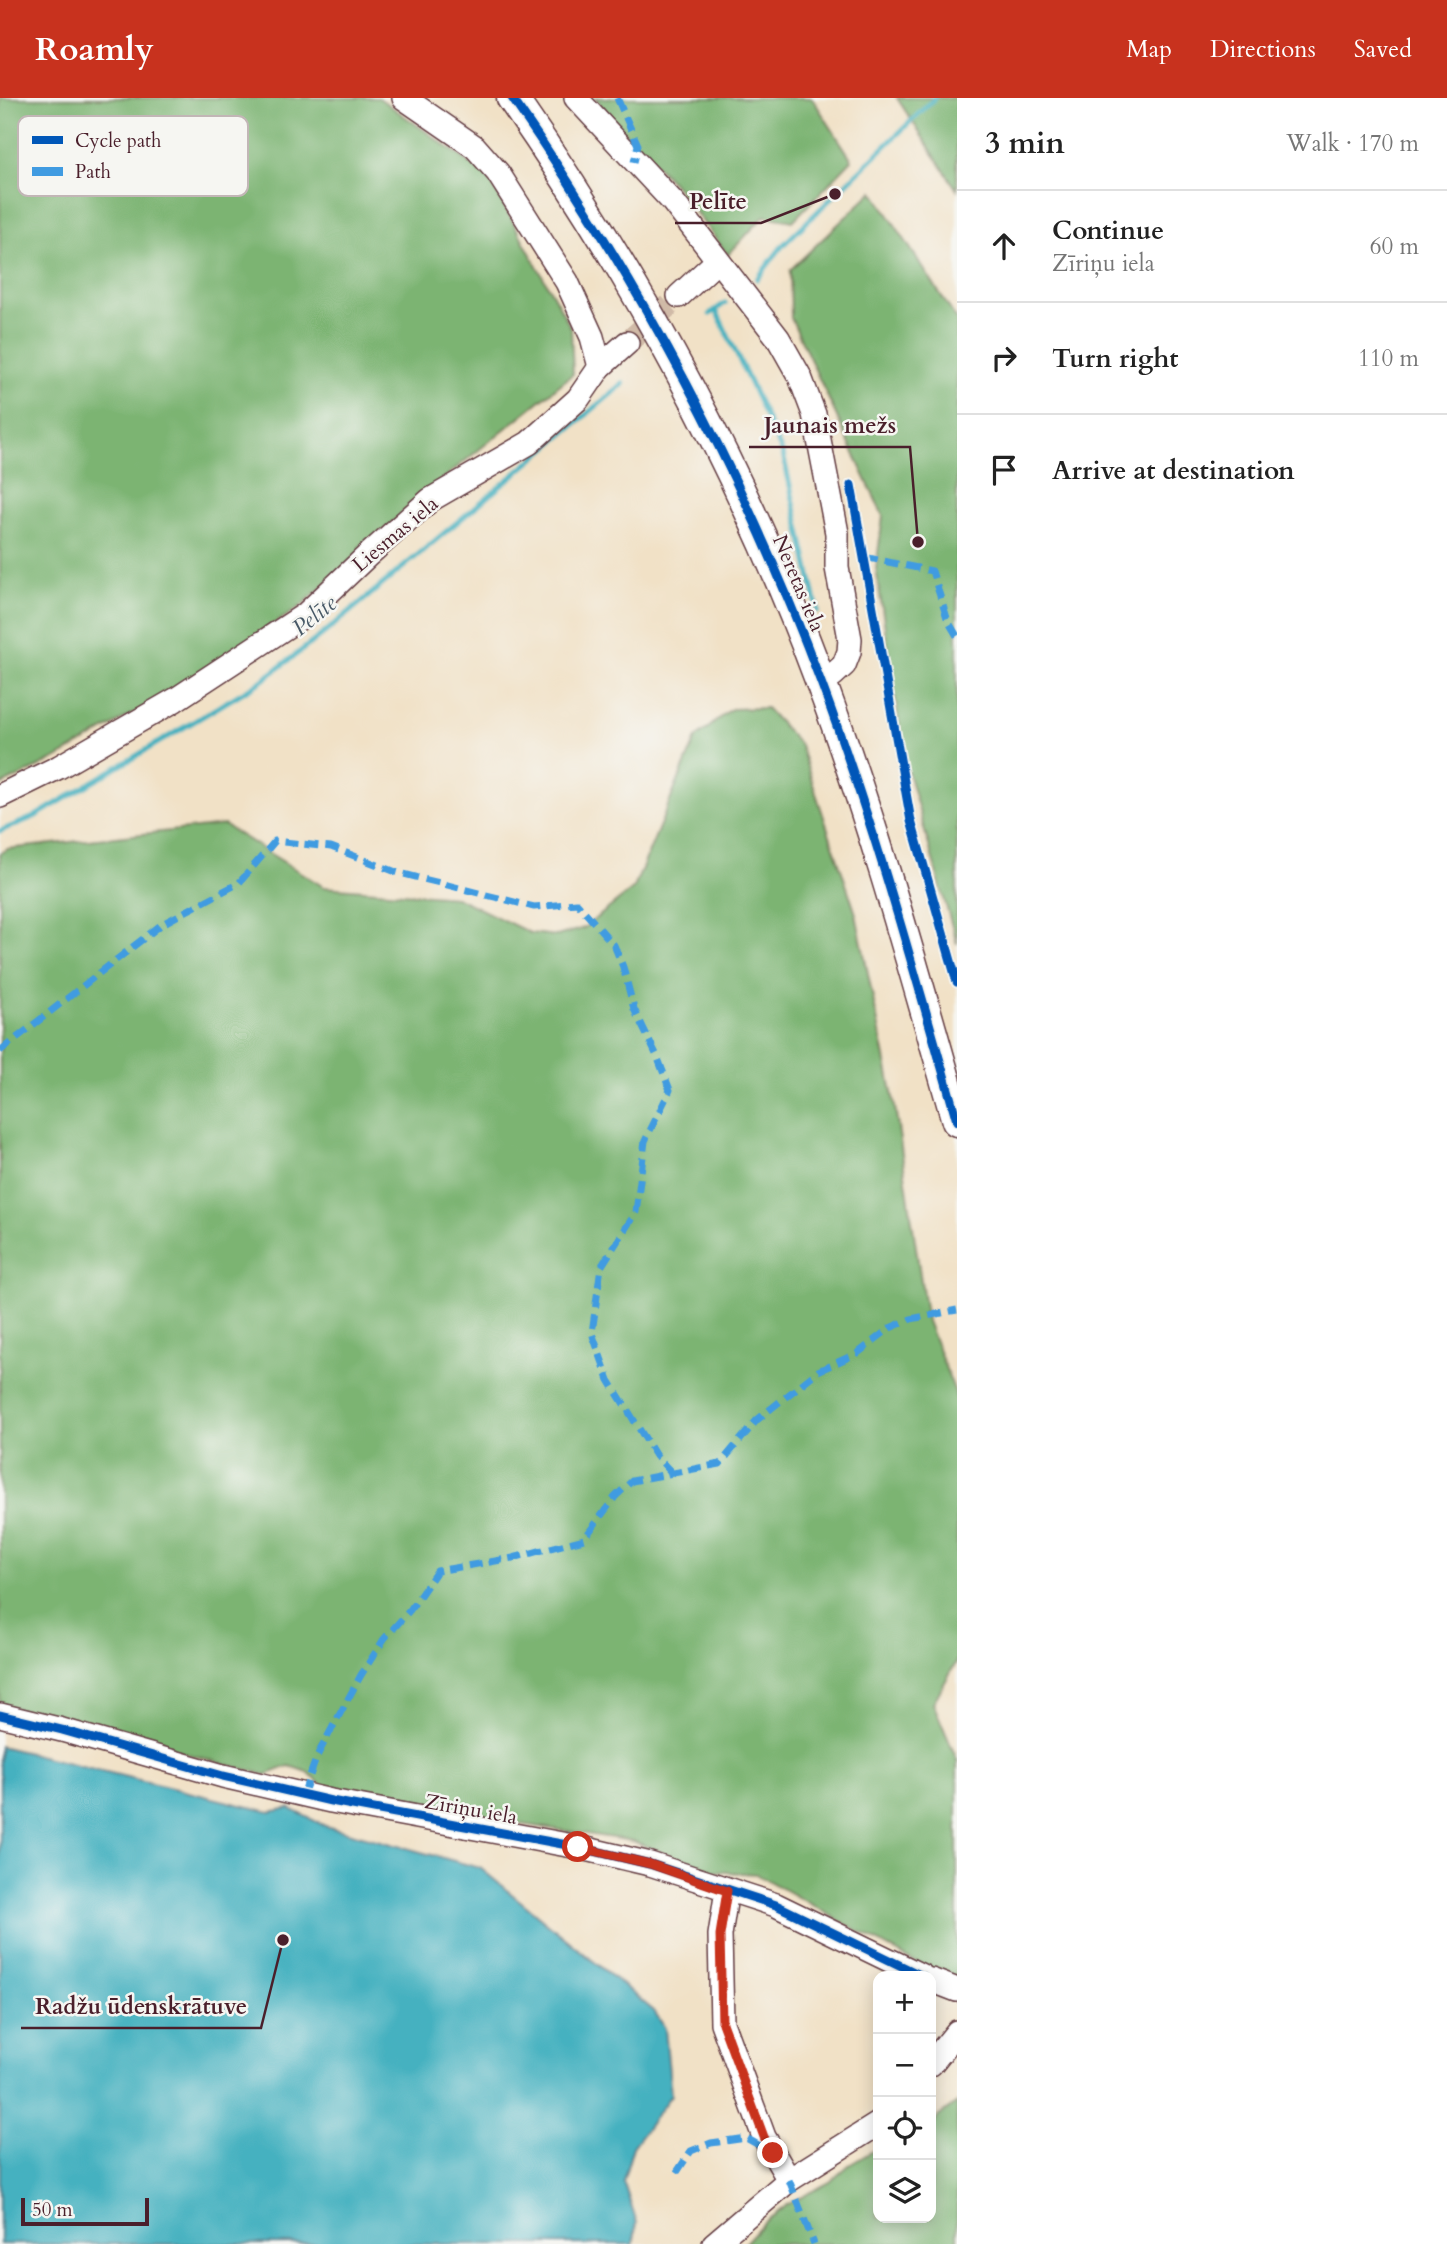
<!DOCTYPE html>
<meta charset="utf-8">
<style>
body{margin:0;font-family:Cardo,serif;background:#f2f2f2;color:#222}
.controls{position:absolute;right:21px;bottom:21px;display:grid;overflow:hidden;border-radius:14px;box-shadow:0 4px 18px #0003}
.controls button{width:63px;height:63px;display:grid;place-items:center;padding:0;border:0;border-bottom:2px solid #e0e0e0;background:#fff;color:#222;font:35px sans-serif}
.scale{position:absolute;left:21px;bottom:18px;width:128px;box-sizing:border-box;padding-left:7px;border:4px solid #4a1f2b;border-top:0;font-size:19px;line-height:24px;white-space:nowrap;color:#4a1f2b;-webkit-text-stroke:5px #f6f6f2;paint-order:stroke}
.stop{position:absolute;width:21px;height:21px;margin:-16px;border:5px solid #c8321e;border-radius:50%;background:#fff}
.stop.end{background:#c8321e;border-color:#fff;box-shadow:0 2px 7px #0008}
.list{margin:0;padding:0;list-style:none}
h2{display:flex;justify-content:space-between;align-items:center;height:91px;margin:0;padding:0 28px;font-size:30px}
h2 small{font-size:23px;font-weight:400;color:#767676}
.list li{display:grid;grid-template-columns:46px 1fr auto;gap:21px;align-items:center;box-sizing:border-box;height:112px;padding:0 28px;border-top:2px solid #e0e0e0}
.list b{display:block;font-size:26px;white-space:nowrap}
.list p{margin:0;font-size:23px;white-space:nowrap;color:#767676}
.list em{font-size:23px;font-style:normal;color:#767676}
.icon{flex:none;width:38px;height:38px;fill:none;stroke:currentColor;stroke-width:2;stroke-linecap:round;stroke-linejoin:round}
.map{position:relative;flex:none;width:957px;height:2146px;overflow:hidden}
header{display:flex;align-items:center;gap:42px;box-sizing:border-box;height:98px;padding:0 35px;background:#c8321e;color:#fff}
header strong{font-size:33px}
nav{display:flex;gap:38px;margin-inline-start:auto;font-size:24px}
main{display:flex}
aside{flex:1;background:#fff}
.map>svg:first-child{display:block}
.forest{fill:#7cb472;stroke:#636a4e;stroke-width:2}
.water{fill:#44b1c0;stroke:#476876;stroke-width:2}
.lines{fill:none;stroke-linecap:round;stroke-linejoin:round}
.stream{stroke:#44b1c0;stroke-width:5}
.minor-tunnel{stroke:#d0baa7;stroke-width:23;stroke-dasharray:23 11;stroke-linecap:butt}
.minor-casing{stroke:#633c42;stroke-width:26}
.major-casing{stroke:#633c42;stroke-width:33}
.minor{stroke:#fff;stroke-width:23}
.major{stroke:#fff;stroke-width:30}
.quiet{stroke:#409be1;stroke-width:7;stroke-dasharray:14 7;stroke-linecap:butt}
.cycleway-casing{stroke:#f6f6f2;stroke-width:13}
.cycleway{stroke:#0057b8;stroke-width:9}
.route{stroke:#c8321e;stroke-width:9}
.labels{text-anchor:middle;stroke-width:5;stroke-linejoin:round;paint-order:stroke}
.street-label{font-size:21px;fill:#4a1f2b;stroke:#f6f6f2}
.water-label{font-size:23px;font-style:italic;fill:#485967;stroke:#f6f6f2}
.key{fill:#f6f6f2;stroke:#c2b6b6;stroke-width:2}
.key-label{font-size:19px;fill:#4a1f2b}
.leader{fill:none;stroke:#4a1f2b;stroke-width:2.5}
.callout-dot{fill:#4a1f2b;stroke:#f6f6f2;stroke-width:2.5}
.callout-label{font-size:23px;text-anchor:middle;font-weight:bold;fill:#4a1f2b;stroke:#f6f6f2;stroke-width:5;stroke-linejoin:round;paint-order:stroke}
</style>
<header>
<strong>Roamly</strong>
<nav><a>Map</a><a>Directions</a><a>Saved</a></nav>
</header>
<main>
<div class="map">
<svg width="957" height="2146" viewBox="0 0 957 2146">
<rect width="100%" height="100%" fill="#f6f6f2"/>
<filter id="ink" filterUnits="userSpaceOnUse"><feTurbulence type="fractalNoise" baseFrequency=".0143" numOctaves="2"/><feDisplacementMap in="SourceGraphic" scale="14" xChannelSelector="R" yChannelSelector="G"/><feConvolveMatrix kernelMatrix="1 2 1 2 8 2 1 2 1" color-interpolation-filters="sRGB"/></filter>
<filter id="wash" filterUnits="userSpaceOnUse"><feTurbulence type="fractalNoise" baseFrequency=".00686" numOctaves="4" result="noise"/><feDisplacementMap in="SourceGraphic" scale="28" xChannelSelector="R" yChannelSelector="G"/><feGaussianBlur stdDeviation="1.57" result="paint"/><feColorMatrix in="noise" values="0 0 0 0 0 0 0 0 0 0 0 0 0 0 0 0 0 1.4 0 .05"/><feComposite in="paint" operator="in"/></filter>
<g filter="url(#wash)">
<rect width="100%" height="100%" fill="#f1e1c6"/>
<!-- forest -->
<g class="forest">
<polygon points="0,0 379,0 488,78 571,230 573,276 424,396 300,509 170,594 55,661 0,688"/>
<polygon points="595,0 812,0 852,62 793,123 764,118 728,157 674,86 618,28"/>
<polygon points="897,0 957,0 957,92"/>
<polygon points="873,93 957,222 957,846 905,664 876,470 883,418 791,220 790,172"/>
<polygon points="766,610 800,647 856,816 895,1009 927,1223 955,1294 957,1303 957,1563 933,1605 957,1662 957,1880 945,1881 756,1776 709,1773 633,1743 474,1719 328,1693 308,1674 289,1668 266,1677 0,1606 0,755 7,751 224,727 324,789 456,799 530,835 557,838 584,830 634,790 696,640 731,611"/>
<polygon points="957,2005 957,2146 744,2146 763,2125 790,2105 830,2084 849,2067 878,2050 878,2120 931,2120 931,2028 938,2019"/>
</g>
<!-- water -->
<polygon class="water" points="0,1648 270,1714 289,1710 325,1728 480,1770 654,1913 665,1930 671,1997 633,2049 623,2083 637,2125 633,2146 0,2146"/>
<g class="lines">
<!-- stream -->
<g class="stream">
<polyline points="757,181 783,147 935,0"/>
<polyline points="716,212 783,356 818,513"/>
<polyline points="710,216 725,205"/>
<polyline points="0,733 34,719 260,584 323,536 623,286"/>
</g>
</g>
</g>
<g filter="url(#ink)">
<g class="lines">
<!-- minor-tunnel -->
<polyline class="minor-tunnel" points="627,245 679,198"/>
<defs>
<g id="minor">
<polyline points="404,0 475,49 498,75 567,184 592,239 600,269"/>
<polyline points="576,0 673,104 778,240 800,279 814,316 837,435 837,470 850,541 849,554 844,567 833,577 821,583"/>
<polyline points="679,198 717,163"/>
<polyline points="0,698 59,669 175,602 306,516 367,458 430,402 529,345 578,301 600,269 627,245"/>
<polyline points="0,1617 62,1632 223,1678 331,1703 578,1749 650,1766 776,1807 922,1878"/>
<polyline points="727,1792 720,1837 722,1925 764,2039 789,2082"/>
<polyline points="931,1882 957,1892"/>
<polyline points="931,1966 957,1934"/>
<polyline points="714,2146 789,2082 878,2026"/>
</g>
<path id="major" d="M512,0C638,181 745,380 822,587C875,729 915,876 957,1023"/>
</defs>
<!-- minor casing -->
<use href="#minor" class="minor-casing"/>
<!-- major casing -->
<use href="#major" class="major-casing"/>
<!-- minor -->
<use href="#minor" class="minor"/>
<!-- major -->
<use href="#major" class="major"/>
<!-- quiet -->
<g class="quiet">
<polyline points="617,0 638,47 634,64"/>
<polyline points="864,459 932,473 948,523 957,538"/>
<polyline points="0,953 162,826 239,785 275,743 331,749 396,774 534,809 577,805 614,847 623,869 634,911 657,958 670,992 645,1043 636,1114 601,1169 592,1235 609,1282 656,1358 671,1374"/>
<polyline points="303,1697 317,1658 361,1577 384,1541 410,1512 437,1473 513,1460 584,1441 615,1399 632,1383 720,1366 757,1322 818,1273 858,1255 890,1230 911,1221 957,1212"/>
<polyline points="677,2074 691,2053 711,2045 746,2040 773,2055"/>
<polyline points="789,2082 814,2146"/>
</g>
<defs>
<g id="cycleway">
<path d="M512,0C638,181 745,380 822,587C875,729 915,876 957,1023"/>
<polyline points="851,387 911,723 957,884"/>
<polyline points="0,1617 62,1632 223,1678 331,1703 578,1749 650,1766 776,1807 922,1878"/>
</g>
</defs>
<!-- cycleway casing -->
<use href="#cycleway" class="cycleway-casing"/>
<!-- cycleway -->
<use href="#cycleway" class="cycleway"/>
</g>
</g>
<g class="lines" filter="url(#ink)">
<!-- route -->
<polyline class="route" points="578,1749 650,1766 727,1793 720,1837 722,1925 764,2039 773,2055"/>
</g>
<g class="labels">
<!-- street labels -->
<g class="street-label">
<text transform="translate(395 436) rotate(-40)" y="7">Liesmas iela</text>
<text transform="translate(799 485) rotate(67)" y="7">Neretas iela</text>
<text transform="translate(471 1711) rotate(10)" y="7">Zīriņu iela</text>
</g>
<!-- water labels -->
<g class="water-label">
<text transform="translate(314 517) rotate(-39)" y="8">Pelīte</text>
</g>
</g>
<!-- legend -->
<rect x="18" y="18" width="230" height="80" rx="10" class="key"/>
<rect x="32" y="38" width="31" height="8" fill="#0057b8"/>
<rect x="32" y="69" width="31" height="9" fill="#409be1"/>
<g class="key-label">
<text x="75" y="49">Cycle path</text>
<text x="75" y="80">Path</text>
</g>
<!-- callouts -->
<path class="leader" d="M835 96L761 125H675M918 444L910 349H749M283 1842L261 1930H21"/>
<g class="callout-dot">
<circle cx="835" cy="96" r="7"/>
<circle cx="918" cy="444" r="7"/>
<circle cx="283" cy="1842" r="7"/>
</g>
<g class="callout-label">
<text x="718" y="111">Pelīte</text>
<text x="830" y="335">Jaunais mežs</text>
<text x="141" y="1916">Radžu ūdenskrātuve</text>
</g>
</svg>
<div class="controls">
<button>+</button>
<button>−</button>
<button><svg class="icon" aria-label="locate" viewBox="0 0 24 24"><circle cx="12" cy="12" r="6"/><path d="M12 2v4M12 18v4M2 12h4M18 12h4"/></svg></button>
<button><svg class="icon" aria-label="layers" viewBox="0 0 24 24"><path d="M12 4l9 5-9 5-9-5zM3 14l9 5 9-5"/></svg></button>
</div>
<div class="scale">50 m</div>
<div class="stop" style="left:578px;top:1749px"></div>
<div class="stop end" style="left:773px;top:2055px"></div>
</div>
<aside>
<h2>3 min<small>Walk · 170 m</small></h2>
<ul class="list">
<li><svg class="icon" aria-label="ahead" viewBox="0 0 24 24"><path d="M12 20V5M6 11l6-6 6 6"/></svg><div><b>Continue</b><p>Zīriņu iela</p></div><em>60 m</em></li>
<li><svg class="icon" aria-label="right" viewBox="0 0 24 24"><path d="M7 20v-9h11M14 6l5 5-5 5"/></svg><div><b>Turn right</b></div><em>110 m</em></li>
<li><svg class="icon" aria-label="arrive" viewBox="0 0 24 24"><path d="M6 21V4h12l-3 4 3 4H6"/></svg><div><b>Arrive at destination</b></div></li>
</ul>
</aside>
</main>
